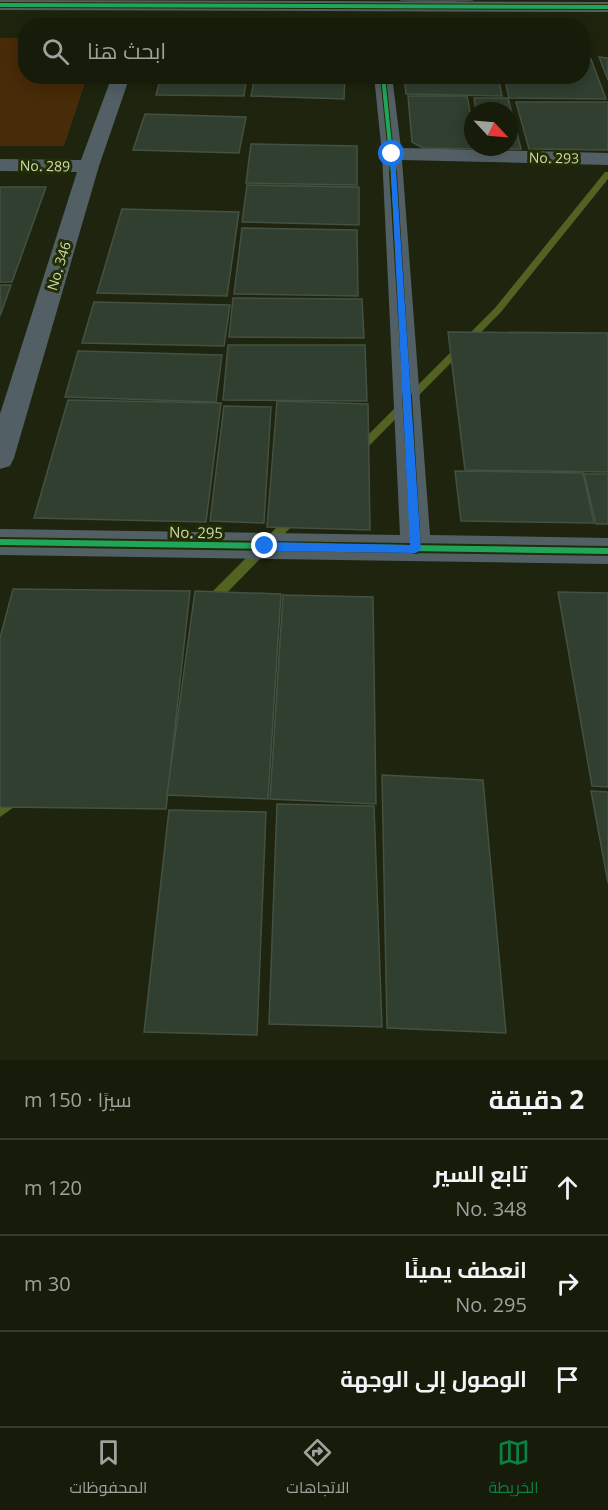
<!DOCTYPE html>
<html lang="ar">
<meta charset="utf-8">
<style>
body{margin:0;font-family:"Open Sans",Cairo,sans-serif;background:#1f2413;color:#f1f3f6;direction:rtl}
.compass{position:absolute;left:464px;top:102px;width:54px;height:54px;border-radius:50%;background:#161b0a;box-shadow:0 3px 15px #0003;rotate:116deg}
.stop{position:absolute;width:18px;height:18px;margin:-14px;border:4px solid #1a73e8;border-radius:50%;background:#fff}
.stop.end{background:#1a73e8;border-color:#fff;box-shadow:0 2px 6px #0008}
.list{margin:0;padding:0;list-style:none}
h2{display:flex;justify-content:space-between;align-items:center;height:78px;margin:0;padding:0 24px;font-size:26px}
h2 small{font-size:20px;font-weight:400;color:#9ea19c}
.list li{display:grid;grid-template-columns:39px 1fr auto;gap:18px;align-items:center;box-sizing:border-box;height:96px;padding:0 24px;border-top:2px solid #35392b}
.list b{display:block;font-size:22px;white-space:nowrap}
.list p{margin:0;font-size:20px;white-space:nowrap;color:#9ea19c}
.list em{font-size:20px;font-style:normal;color:#9ea19c}
.icon{flex:none;width:33px;height:33px;fill:none;stroke:currentColor;stroke-width:2;stroke-linecap:round;stroke-linejoin:round}
.map{position:relative;flex:none;width:608px;height:1060px;overflow:hidden;direction:ltr}
.search{position:absolute;background:#161b0a;box-shadow:0 3px 15px #0003;left:18px;right:18px;top:18px;height:66px;display:flex;align-items:center;gap:15px;box-sizing:border-box;padding:0 21px;border-radius:24px;color:#9ea19c;font-size:22px}
.sheet{height:366px;background:#161b0a}
nav{display:flex;justify-content:space-around;align-items:center;box-sizing:border-box;height:84px;border-top:2px solid #35392b;background:#161b0a;font-size:16px;color:#9ea19c}
nav a{display:grid;justify-items:center;gap:3px}
nav .on{color:#0b8043}
.map>svg:first-child{display:block}
.green{fill:#482b08}
.lines{fill:none;stroke-linecap:round;stroke-linejoin:round}
.stream{fill:#526222;fill-rule:evenodd}
.building{fill:#303f30;stroke:#445142;stroke-width:1.5}
.minor{fill:#526066;fill-rule:evenodd}
.tertiary{fill:#526066;fill-rule:evenodd}
.cycleway-far2-casing{stroke:#232d04;stroke-width:6}
.cycleway-far1-casing{stroke:#232d04;stroke-width:8}
.cycleway-casing{stroke:#232d04;stroke-width:10}
.cycleway-far2{stroke:#20a55d;stroke-width:4}
.cycleway-far1{stroke:#20a55d;stroke-width:4.5}
.cycleway{stroke:#20a55d;stroke-width:6}
.route{fill:#1a73e8}
.labels{text-anchor:middle;stroke-width:6;stroke-linejoin:round;paint-order:stroke}
.far-street-label{font-size:14px;fill:#ccd8b2;stroke:#232d04}
.street-label{font-size:15px;fill:#ccd8b2;stroke:#232d04}
</style>
<div class="map">
<svg width="608" height="1060" viewBox="0 0 608 1060">
<rect width="100%" height="100%" fill="#1e240d"/>
<!-- green -->
<polygon class="green" points="0,38 25,38 26,76 87,77 64,146 0,146"/>
<g class="lines">
<!-- stream -->
<g class="stream">
<polygon points="605,172 608,172 608,179 501,312 362,453 356,453 354,450 356,447 495,308"/>
<polygon points="292,515 296,516 297,519 296,522 214,606 210,607 206,606 204,602 206,598 288,516"/>
<polygon points="15,791 20,793 22,798 20,803 0,817 0,802"/>
</g>
</g>
<!-- building -->
<g class="building">
<polygon points="400,0 473,0 438,2"/>
<polygon points="599,57 608,58 608,80"/>
<polygon points="582,59 591,59 606,99 509,98 504,76 582,76"/>
<polygon points="161,76 247,76 244,96 156,95"/>
<polygon points="255,76 345,76 344,99 251,96"/>
<polygon points="404,76 498,76 502,96 406,94"/>
<polygon points="408,96 467,96 473,127 473,147 477,149 423,148 412,142"/>
<polygon points="474,98 508,98 521,149 484,149 483,147 509,147 509,111 476,111"/>
<polygon points="516,102 608,102 608,150 529,149"/>
<polygon points="145,114 246,117 239,153 133,150"/>
<polygon points="251,144 357,146 357,185 246,183"/>
<polygon points="247,185 359,187 359,225 242,222"/>
<polygon points="0,187 46,187 12,282 0,282"/>
<polygon points="122,209 239,212 227,296 97,293"/>
<polygon points="242,228 357,230 358,296 234,294"/>
<polygon points="0,285 11,285 0,316"/>
<polygon points="233,298 362,299 364,338 229,337"/>
<polygon points="94,302 230,305 224,346 82,343"/>
<polygon points="448,332 608,333 608,472 465,470"/>
<polygon points="228,345 365,345 367,401 223,400"/>
<polygon points="78,351 222,355 216,402 65,397"/>
<polygon points="68,400 221,403 206,522 34,518"/>
<polygon points="277,401 368,404 370,530 267,527"/>
<polygon points="224,406 271,407 264,523 210,521"/>
<polygon points="455,471 583,473 594,523 461,521"/>
<polygon points="584,474 608,474 608,524 596,524"/>
<polygon points="13,589 190,591 166,809 0,807 0,638"/>
<polygon points="195,591 281,594 268,799 167,795"/>
<polygon points="558,592 608,593 608,787 592,786"/>
<polygon points="283,595 373,597 376,804 270,799"/>
<polygon points="382,775 483,780 506,1033 387,1028"/>
<polygon points="591,791 608,792 608,883"/>
<polygon points="277,804 374,806 382,1027 269,1024"/>
<polygon points="169,810 266,812 257,1035 144,1032"/>
</g>
<g class="lines">
<!-- minor -->
<g class="minor">
<polygon points="139,20 145,22 147,26 131,26 133,22"/>
<polygon points="376,20 382,22 384,26 368,26 370,22"/>
<polygon points="112,76 130,76 99,166 14,458 10,466 0,469 0,414 77,172 0,171 0,159 81,160"/>
<polygon points="374,76 392,76 401,148 608,153 608,165 402,160 430,535 608,538 608,564 0,555 0,529 400,535 382,154"/>
</g>
<!-- tertiary -->
<polygon class="tertiary" points="0,0 608,2 608,12 0,10"/>
<defs>
<g id="cycleway-far2">
<polyline points="0,5 608,7"/>
<polyline points="383,76 393,174"/>
</g>
<polyline id="cycleway-far1" points="393,172 407,398"/>
<g id="cycleway">
<polyline points="407,396 416,549"/>
<polyline points="0,542 608,551"/>
</g>
</defs>
<!-- cycleway-far2 casing -->
<use href="#cycleway-far2" class="cycleway-far2-casing"/>
<!-- cycleway-far1 casing -->
<use href="#cycleway-far1" class="cycleway-far1-casing"/>
<!-- cycleway casing -->
<use href="#cycleway" class="cycleway-casing"/>
<!-- cycleway-far2 -->
<use href="#cycleway-far2" class="cycleway-far2"/>
<!-- cycleway-far1 -->
<use href="#cycleway-far1" class="cycleway-far1"/>
<!-- cycleway -->
<use href="#cycleway" class="cycleway"/>
</g>
<!-- route -->
<polygon class="route" points="390,153 395,154 421,549 416,553 265,551 260,546 265,542 410,545"/>
<g class="labels">
<!-- far-street labels -->
<g class="far-street-label">
<text transform="translate(554 158) rotate(1)" y="5">No. 293</text>
<text transform="translate(45 166) rotate(1)" y="5">No. 289</text>
<text transform="translate(59 266) rotate(-73)" y="5">No. 346</text>
</g>
<!-- street labels -->
<g class="street-label">
<text transform="translate(196 533) rotate(1)" y="5">No. 295</text>
</g>
</g>
</svg>
<svg class="compass" viewBox="-18 -18 36 36"><path d="M0-13l5 13h-10z" fill="#e53935"/><path d="M0 13l5-13h-10z" fill="#9ea19c"/></svg>
<div class="stop" style="left:392px;top:154px"></div>
<div class="stop end" style="left:265px;top:546px"></div>
<div class="search"><svg class="icon" aria-label="search" viewBox="0 0 24 24"><circle cx="10" cy="10" r="6"/><path d="M15 15l6 6"/></svg>ابحث هنا</div>
</div>
<section class="sheet">
<h2>2 دقيقة<small>سيرًا · 150 m</small></h2>
<ul class="list">
<li><svg class="icon" aria-label="ahead" viewBox="0 0 24 24"><path d="M12 20V5M6 11l6-6 6 6"/></svg><div><b>تابع السير</b><p>No. 348</p></div><em>120 m</em></li>
<li><svg class="icon" aria-label="right" viewBox="0 0 24 24"><path d="M7 20v-9h11M14 6l5 5-5 5"/></svg><div><b>انعطف يمينًا</b><p>No. 295</p></div><em>30 m</em></li>
<li><svg class="icon" aria-label="arrive" viewBox="0 0 24 24"><path d="M6 21V4h12l-3 4 3 4H6"/></svg><div><b>الوصول إلى الوجهة</b></div></li>
</ul>
</section>
<nav>
<a class="on"><svg class="icon" aria-label="map" viewBox="0 0 24 24"><path d="M3 6l6-2 6 2 6-2v14l-6 2-6-2-6 2zM9 4v14M15 6v14"/></svg>الخريطة</a>
<a><svg class="icon" aria-label="directions" viewBox="0 0 24 24"><path d="M12 3l9 9-9 9-9-9zM9 14v-3h6M13 9l2 2-2 2"/></svg>الاتجاهات</a>
<a><svg class="icon" aria-label="saved" viewBox="0 0 24 24"><path d="M7 4h10v16l-5-4-5 4z"/></svg>المحفوظات</a>
</nav>
